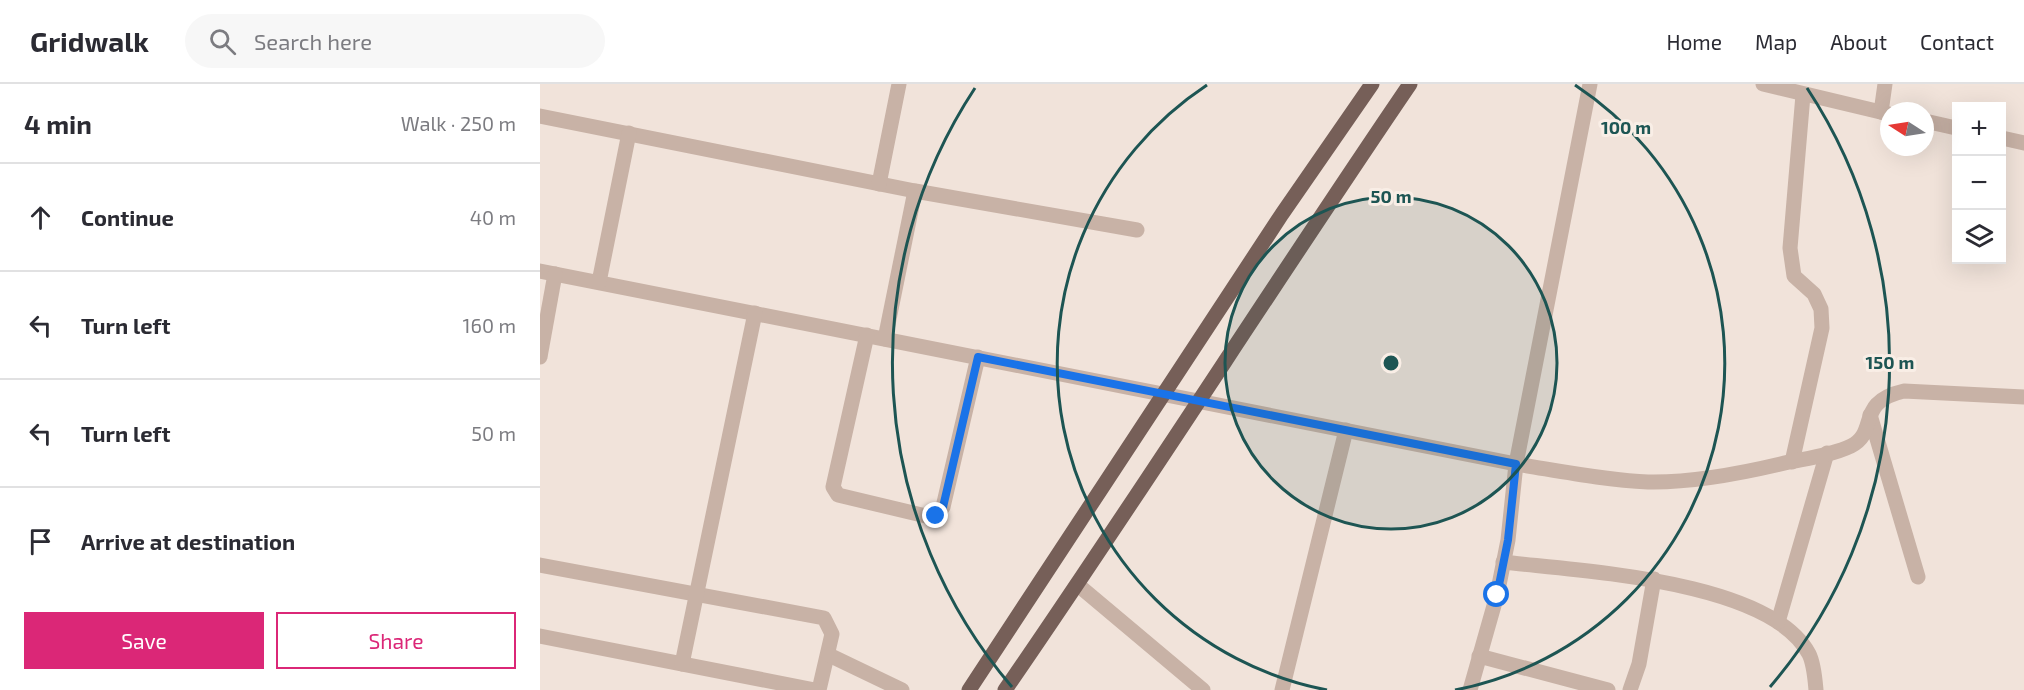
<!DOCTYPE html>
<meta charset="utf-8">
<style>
body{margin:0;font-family:"Exo 2",sans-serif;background:#f7f7f7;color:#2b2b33}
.controls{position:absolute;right:18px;top:18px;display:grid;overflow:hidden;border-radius:0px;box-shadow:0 6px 24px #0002}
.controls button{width:54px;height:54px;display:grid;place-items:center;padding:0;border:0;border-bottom:2px solid #e1e1e2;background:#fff;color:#2b2b33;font:30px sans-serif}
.compass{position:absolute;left:1340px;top:18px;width:54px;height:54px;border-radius:50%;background:#fff;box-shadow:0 6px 24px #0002;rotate:282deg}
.stop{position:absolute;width:18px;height:18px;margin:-14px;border:4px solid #1a73e8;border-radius:50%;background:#fff}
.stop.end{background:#1a73e8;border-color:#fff;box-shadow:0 2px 6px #0008}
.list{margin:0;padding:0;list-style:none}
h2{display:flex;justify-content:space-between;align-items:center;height:78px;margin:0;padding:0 24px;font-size:26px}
h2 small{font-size:20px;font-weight:400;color:#7c7c81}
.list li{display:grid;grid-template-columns:39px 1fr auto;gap:18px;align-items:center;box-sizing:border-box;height:108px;padding:0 24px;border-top:2px solid #e1e1e2}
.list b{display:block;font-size:22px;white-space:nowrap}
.list em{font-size:20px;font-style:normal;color:#7c7c81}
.actions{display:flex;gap:12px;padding:18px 24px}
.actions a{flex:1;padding:14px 0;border:2px solid #db2777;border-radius:0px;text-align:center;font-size:21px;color:#db2777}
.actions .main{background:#db2777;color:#fff}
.icon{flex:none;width:33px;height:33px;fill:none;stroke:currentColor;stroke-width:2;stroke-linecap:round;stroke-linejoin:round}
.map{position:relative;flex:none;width:1484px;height:606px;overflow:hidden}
header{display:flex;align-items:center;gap:36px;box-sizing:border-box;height:84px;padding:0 30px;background:#fff;border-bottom:2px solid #e1e1e2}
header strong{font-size:28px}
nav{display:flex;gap:33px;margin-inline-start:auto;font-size:21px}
.search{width:420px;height:54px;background:#f7f7f7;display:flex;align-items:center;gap:15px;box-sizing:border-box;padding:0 21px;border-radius:33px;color:#7c7c81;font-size:22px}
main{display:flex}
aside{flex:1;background:#fff}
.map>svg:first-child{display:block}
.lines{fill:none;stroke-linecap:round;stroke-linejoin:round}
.minor{stroke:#c8b2a6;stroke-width:15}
.primary{stroke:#765f58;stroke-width:15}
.route{stroke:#1a73e8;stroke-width:8}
.ring{fill:none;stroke:#1d5553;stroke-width:3}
.centre{fill:#1d5553;stroke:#f9eee6;stroke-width:3}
.ring-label{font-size:18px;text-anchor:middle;font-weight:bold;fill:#1d5553;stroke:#f9eee6;stroke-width:6;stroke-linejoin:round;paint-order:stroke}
</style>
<header>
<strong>Gridwalk</strong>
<div class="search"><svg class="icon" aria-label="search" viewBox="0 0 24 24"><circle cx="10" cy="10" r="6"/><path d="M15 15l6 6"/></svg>Search here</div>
<nav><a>Home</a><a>Map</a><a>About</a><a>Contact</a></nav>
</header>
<main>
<aside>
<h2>4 min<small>Walk · 250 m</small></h2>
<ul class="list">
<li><svg class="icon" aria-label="ahead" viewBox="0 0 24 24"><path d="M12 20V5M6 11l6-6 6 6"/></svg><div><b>Continue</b></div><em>40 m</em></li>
<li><svg class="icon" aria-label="left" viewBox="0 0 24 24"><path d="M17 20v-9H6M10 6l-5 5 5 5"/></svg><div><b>Turn left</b></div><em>160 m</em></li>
<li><svg class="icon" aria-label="left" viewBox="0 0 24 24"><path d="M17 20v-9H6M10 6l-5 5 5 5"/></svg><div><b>Turn left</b></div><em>50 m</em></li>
<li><svg class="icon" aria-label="arrive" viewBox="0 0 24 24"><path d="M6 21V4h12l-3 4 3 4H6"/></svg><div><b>Arrive at destination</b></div></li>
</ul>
<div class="actions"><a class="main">Save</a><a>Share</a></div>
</aside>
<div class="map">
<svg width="1484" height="606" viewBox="0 0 1484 606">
<rect width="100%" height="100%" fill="#f1e3da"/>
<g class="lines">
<!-- minor -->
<g class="minor">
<polyline points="1223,0 1349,30"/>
<polyline points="1341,28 1345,0"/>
<polyline points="0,32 375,107 597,146"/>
<polyline points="1385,37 1416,44"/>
<polyline points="1462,54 1484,59"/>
<polyline points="339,100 359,0"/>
<polyline points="0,187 976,380 1050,0"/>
<polyline points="59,198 89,49"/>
<polyline points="327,251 293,403 298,411 386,432 396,432 403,423 438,273"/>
<polyline points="345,255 375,107"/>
<polyline points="0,273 15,190"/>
<polyline points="1330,331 1378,493"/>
<polyline points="1252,378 1282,244 1281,225 1274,210 1254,192 1250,164 1263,11"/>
<path d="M963,478C1039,487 1230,496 1269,570C1274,580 1275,595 1276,606"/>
<polyline points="0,481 284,534 292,550 279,606"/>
<polyline points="538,501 663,606"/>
<polyline points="1238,538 1287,369"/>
<polyline points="0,552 275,606"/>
<polyline points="289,571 362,606"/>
<polyline points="939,572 1068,606"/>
<polyline points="142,580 215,229"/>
<polyline points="742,606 806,346"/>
<path d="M930,606L957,511L968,456L976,380C1020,387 1064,396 1108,398C1154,399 1204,389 1249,378C1269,374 1292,371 1311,362C1339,348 1315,318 1364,307L1484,313"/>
<polyline points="1090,606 1099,580 1114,495"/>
</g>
<!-- primary -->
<g class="primary">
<polyline points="429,606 742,130 832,0"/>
<path d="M465,606C603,406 733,201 870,0"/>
</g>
</g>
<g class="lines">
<!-- route -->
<polyline class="route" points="396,432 403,423 438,273 976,380 968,456 957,511"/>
</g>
<!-- distance rings -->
<circle cx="851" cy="279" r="166" fill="#1d5553" fill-opacity=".12"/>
<g class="ring">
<circle cx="851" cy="279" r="166"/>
<path d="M787 606A333 333 0 0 1 667 1M1035 1A333 333 0 0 1 915 606"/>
<path d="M472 603A499 499 0 0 1 435 4M1267 4A499 499 0 0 1 1230 603"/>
</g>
<circle cx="851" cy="279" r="9" class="centre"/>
<g class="ring-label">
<text x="1086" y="50">100 m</text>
<text x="851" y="119">50 m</text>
<text x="1350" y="285">150 m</text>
</g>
</svg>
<div class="controls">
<button>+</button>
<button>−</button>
<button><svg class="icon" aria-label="layers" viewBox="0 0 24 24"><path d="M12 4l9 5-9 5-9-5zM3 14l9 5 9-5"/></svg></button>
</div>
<svg class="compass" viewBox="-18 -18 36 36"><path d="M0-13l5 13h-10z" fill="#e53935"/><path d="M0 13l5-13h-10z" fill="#7c7c81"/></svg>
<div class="stop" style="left:957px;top:511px"></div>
<div class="stop end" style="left:396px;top:432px"></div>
</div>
</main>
